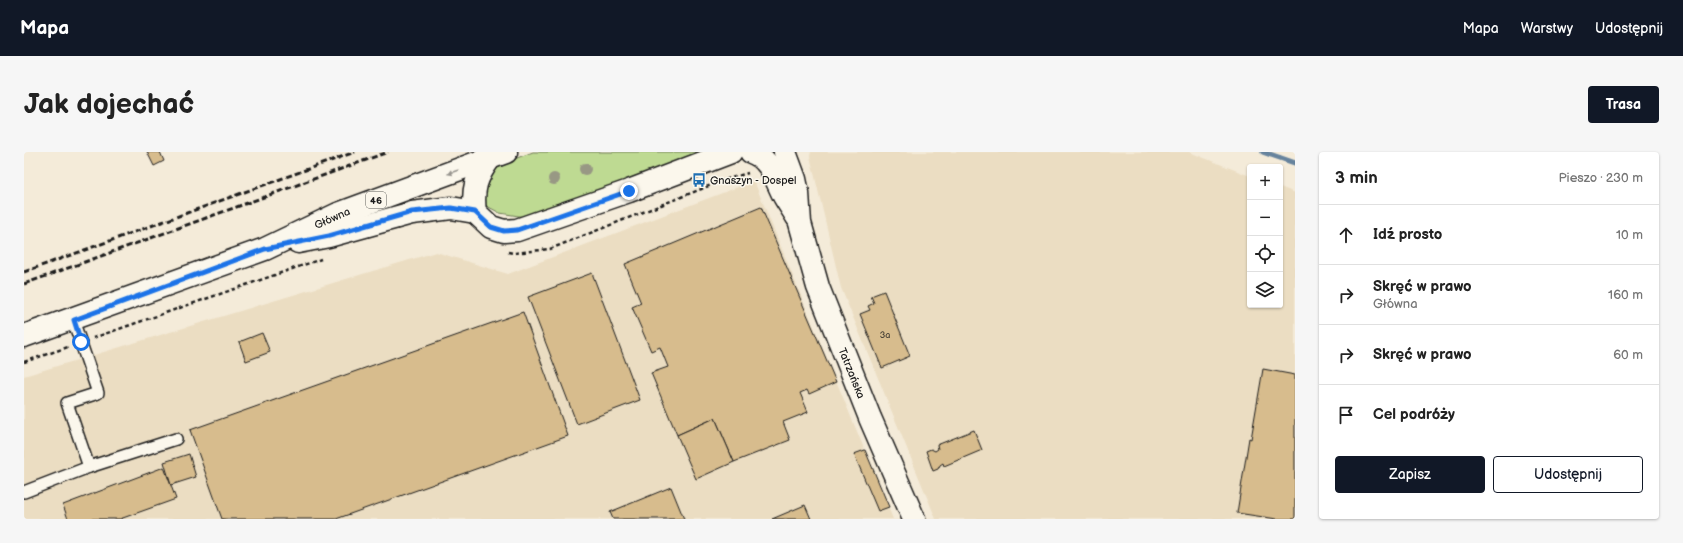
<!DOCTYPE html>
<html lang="pl">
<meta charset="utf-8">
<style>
body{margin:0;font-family:"Balsamiq Sans",sans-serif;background:#f6f6f6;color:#222}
.controls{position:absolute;right:12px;top:12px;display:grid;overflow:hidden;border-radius:4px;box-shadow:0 1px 3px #0004}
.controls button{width:36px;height:36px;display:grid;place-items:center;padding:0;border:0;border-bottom:1px solid #e0e0e0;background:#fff;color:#222;font:20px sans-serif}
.stop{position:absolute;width:12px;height:12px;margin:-9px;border:3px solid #1a73e8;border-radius:50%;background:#fff}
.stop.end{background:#1a73e8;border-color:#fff;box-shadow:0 1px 4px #0008}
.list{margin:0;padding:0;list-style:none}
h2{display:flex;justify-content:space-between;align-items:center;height:52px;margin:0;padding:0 16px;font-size:17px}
h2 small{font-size:13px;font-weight:400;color:#767676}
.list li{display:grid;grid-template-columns:26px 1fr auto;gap:12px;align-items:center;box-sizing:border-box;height:60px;padding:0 16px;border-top:1px solid #e0e0e0}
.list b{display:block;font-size:15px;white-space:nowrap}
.list p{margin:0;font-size:13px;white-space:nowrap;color:#767676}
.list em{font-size:13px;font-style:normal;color:#767676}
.actions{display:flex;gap:8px;padding:12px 16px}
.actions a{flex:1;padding:9px 0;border:1px solid #111827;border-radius:4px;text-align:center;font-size:14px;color:#111827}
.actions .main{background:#111827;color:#fff}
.icon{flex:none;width:22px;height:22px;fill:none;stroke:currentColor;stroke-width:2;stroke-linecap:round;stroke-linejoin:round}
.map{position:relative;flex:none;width:1271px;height:367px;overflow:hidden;border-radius:4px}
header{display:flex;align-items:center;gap:24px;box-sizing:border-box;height:56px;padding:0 20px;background:#111827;color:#fff}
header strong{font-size:19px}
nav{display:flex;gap:22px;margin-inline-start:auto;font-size:14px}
.intro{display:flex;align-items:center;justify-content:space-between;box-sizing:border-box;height:96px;padding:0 24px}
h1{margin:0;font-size:28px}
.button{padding:10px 18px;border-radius:4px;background:#111827;color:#fff;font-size:14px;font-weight:700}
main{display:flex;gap:24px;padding:0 24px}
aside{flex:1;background:#fff;border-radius:4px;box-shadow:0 1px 3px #0004}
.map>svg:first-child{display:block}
.built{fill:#ebddc2}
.green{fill:#beda92;stroke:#6d7b57}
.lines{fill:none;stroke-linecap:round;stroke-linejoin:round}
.stream{stroke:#66839d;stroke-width:5.5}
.building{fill:#d7bc8d;stroke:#1c1c1c}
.service-casing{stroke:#1c1c1c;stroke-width:14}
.minor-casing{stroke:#1c1c1c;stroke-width:25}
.primary-casing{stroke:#1c1c1c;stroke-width:25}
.path{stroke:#1c1c1c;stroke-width:2.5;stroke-dasharray:4 3;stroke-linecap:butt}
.service{stroke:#fbf7ec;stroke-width:11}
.minor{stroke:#fbf7ec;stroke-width:22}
.primary{stroke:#fbf7ec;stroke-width:22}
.rail{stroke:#1c1c1c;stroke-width:3;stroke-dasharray:6 3;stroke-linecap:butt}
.tree{fill:#989884}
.oneway{fill:#97948e}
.route{stroke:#1a73e8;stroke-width:5}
.labels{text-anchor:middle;stroke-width:3;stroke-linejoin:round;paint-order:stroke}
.number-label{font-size:9px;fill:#4b4438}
.shield{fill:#fbf7ec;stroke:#5f5e5a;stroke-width:1}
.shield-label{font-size:10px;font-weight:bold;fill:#1c1c1c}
.poi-label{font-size:11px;fill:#1c1c1c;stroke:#fbf7ec;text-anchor:start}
.street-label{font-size:11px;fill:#1c1c1c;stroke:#fbf7ec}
</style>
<header>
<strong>Mapa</strong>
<nav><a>Mapa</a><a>Warstwy</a><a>Udostępnij</a></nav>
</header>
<div class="intro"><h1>Jak dojechać</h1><a class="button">Trasa</a></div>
<main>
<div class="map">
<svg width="1271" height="367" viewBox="0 0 1271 367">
<rect width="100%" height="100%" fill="#f4ebd9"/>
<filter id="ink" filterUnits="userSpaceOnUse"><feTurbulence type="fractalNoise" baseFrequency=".025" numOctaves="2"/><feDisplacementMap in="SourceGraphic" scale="8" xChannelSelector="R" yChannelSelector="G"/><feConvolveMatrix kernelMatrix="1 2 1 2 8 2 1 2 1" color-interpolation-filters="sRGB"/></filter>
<g filter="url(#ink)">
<!-- built -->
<g class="built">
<polygon points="787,0 1165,0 1226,24 1226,153 1256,153 1256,35 1271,41 1271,367 912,367 817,136 786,4"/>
<polygon points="730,29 869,367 0,367 0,224 412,100 484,122"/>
</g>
<!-- green -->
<path class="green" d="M509,0H676L507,66L476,61L459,52C460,46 459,38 460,33C468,13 491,7 509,0Z"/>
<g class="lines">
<!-- stream -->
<polyline class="stream" points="1239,0 1271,11"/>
</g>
<!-- building -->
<g class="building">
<polygon points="123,0 136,0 140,9 130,14"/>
<polygon points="737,55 812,230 785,242 783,238 776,241 784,260 759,270 766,288 710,310 691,266 653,283 627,221 644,215 636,195 627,199 608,155 617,151 601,112"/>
<polygon points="568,121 616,248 553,272 504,145"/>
<polygon points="860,139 886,204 858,216 836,162 846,158 844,154 850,151 847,144"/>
<polygon points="499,160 544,284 312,367 198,367 166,278"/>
<polygon points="238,181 246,200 222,209 215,190"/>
<polygon points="1239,217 1271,223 1271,367 1253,367 1213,361 1225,286 1227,287"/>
<polygon points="691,266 710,310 672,327 653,283"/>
<polygon points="950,278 958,298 920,314 919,311 916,313 914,317 909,319 902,299 907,297 911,299 914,297 913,293"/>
<polygon points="841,298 865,355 854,359 830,302"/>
<polygon points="165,302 172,325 147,333 140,310"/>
<polygon points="140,315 152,347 96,367 44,367 39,353"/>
<polygon points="647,335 660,367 589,367 586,360"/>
<polygon points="781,353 787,367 748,367"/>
</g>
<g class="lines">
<defs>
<g id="service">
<polyline points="49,168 74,241 43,251 65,315"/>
<polyline points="0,340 65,315 152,287"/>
</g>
<g id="minor">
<path d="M727,0C747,7 751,27 760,44C764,51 769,58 773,65"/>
<polyline points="761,0 771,27 774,41 776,71 794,135 846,266 890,367"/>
</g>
<g id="primary">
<path d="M466,6C452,25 448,37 451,60L467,75L480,79L493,78L605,39L707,0"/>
<polyline points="274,90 305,84 388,61 427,56 451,60"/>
<polyline points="0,184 241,97 314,62 482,0"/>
</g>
</defs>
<!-- service casing -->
<use href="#service" class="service-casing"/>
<!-- minor casing -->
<use href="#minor" class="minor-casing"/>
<!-- primary casing -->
<use href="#primary" class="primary-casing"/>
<!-- path -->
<g class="path">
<polyline points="484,100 490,101 526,97 700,28 724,21"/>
<polyline points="69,186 297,107"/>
<polyline points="0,210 44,195"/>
</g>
<!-- service -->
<use href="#service" class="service"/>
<!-- minor -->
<use href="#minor" class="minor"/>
<!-- primary -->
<use href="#primary" class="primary"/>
<!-- rail -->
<g class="rail">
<polyline points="0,120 331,0"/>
<polyline points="0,132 364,0"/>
</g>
</g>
<!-- trees -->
<g class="tree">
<circle cx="561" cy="17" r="6"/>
<circle cx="530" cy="27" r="6"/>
</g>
<!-- one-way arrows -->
<defs><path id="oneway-solid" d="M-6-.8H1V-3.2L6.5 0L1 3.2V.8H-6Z"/></defs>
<use class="oneway" href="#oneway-solid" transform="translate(429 20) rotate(160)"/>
</g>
<g class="lines" filter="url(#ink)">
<!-- route -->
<polyline class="route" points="57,190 50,168 241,97 305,84 388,60 427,56 451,60 467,75 480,79 493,78 605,39"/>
</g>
<!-- icons -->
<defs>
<symbol id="bus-bare" viewBox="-9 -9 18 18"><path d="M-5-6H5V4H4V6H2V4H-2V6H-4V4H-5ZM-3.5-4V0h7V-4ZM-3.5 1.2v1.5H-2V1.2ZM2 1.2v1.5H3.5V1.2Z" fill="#1f6fb2" stroke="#fbf7ec" stroke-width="2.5" paint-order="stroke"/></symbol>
</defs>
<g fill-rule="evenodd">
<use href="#bus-bare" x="665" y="18" width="20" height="20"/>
</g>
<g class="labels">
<!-- number labels -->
<g class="number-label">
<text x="861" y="186">3a</text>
</g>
<!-- shield labels -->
<rect class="shield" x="342" y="40" width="20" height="16" rx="3"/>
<g class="shield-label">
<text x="352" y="52">46</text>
</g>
<!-- poi labels -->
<g class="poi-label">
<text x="686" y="32">Gnaszyn - Dospel</text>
</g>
<!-- street labels -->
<g class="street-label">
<text transform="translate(308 66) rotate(-24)" y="4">Główna</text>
<text transform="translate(828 221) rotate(68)" y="4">Tatrzańska</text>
</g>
</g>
</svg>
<div class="controls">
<button>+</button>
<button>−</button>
<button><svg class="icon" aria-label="locate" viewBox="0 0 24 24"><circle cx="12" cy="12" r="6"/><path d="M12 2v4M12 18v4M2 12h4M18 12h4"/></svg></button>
<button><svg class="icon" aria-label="layers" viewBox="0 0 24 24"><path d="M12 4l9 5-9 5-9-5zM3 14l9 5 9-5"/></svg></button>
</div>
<div class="stop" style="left:57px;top:190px"></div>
<div class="stop end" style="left:605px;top:39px"></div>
</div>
<aside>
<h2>3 min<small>Pieszo · 230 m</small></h2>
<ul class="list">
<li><svg class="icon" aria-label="ahead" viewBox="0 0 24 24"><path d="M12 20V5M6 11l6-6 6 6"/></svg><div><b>Idź prosto</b></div><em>10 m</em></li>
<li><svg class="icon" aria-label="right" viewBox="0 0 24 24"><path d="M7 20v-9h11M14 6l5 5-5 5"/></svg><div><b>Skręć w prawo</b><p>Główna</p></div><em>160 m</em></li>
<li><svg class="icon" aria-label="right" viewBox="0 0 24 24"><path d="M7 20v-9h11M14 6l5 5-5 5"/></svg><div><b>Skręć w prawo</b></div><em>60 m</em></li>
<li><svg class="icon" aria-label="arrive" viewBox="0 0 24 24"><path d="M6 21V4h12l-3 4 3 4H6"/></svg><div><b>Cel podróży</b></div></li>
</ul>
<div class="actions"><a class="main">Zapisz</a><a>Udostępnij</a></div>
</aside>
</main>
